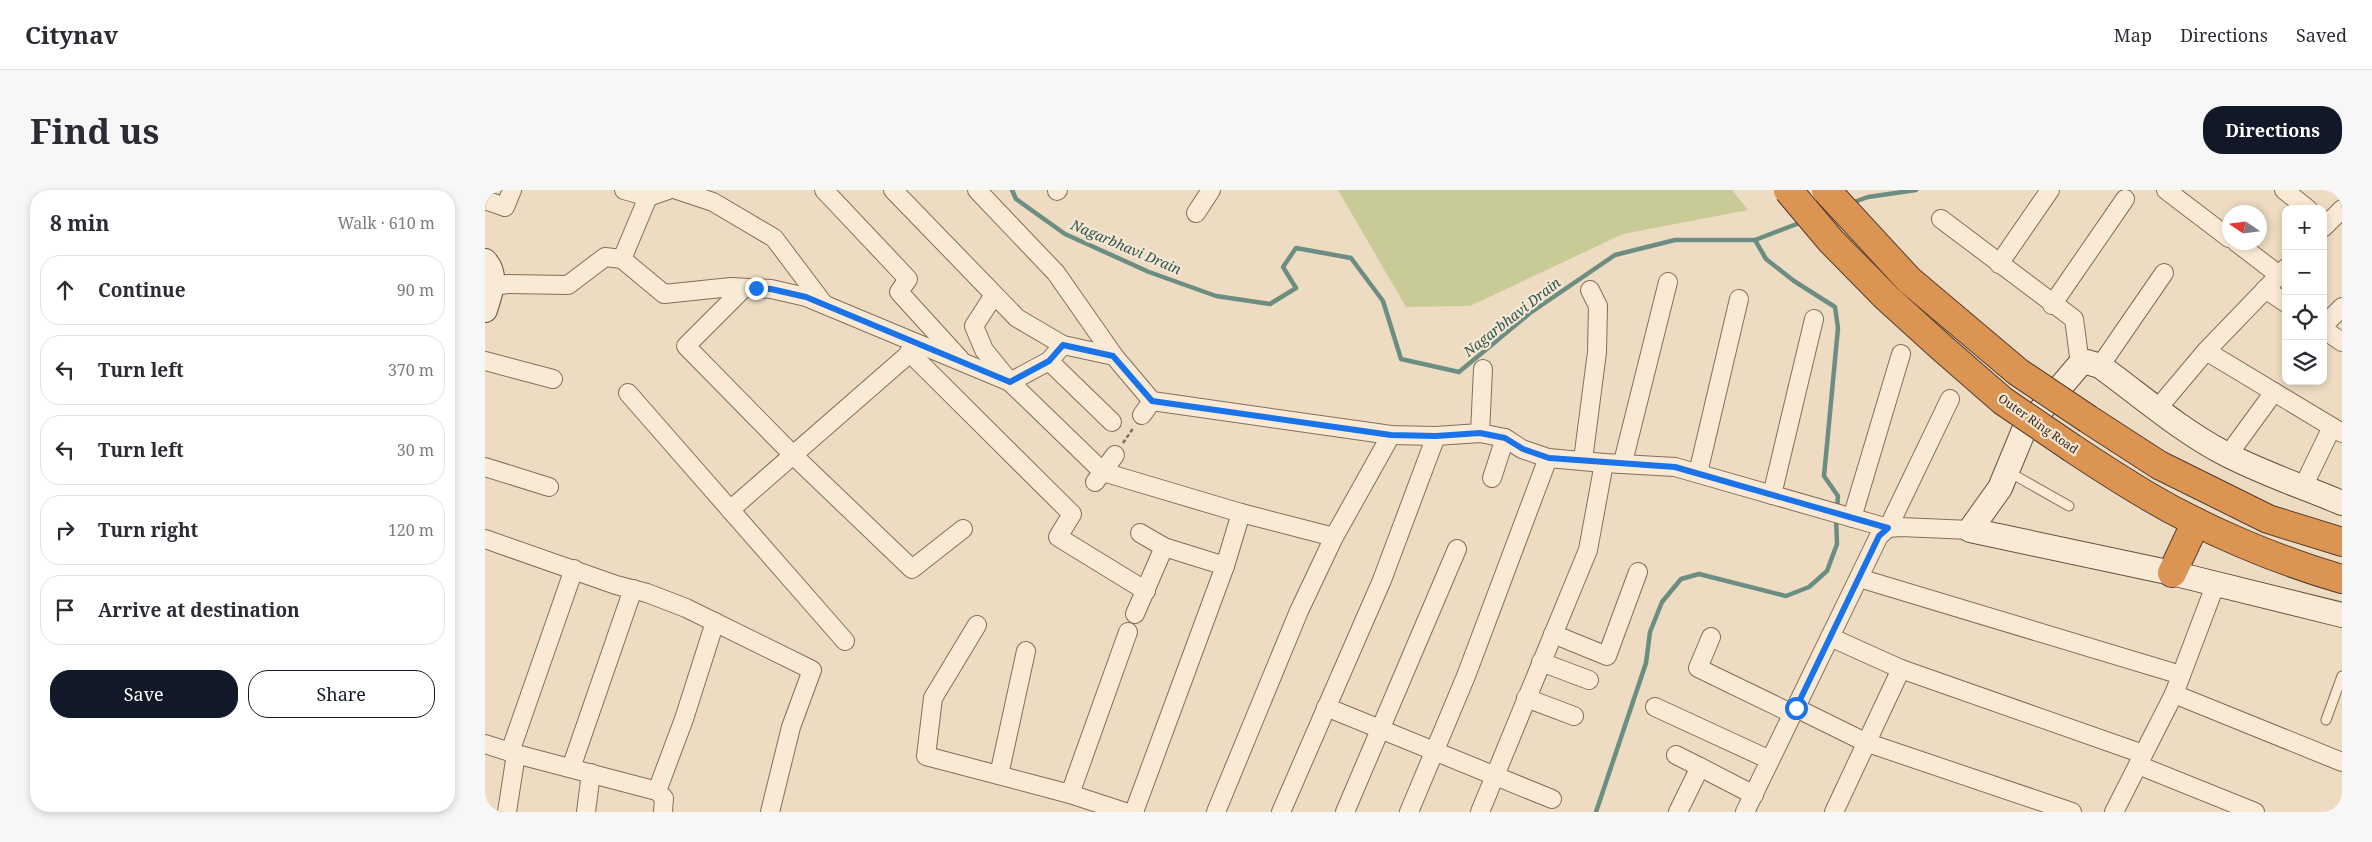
<!DOCTYPE html>
<meta charset="utf-8">
<style>
body{margin:0;font-family:"Noto Serif",serif;background:#f7f7f7;color:#2b2b33}
.controls{position:absolute;right:15px;top:15px;display:grid;overflow:hidden;border-radius:10px;box-shadow:0 2px 8px #0003}
.controls button{width:45px;height:45px;display:grid;place-items:center;padding:0;border:0;border-bottom:1px solid #e1e1e2;background:#fff;color:#2b2b33;font:25px sans-serif}
.compass{position:absolute;left:1737px;top:15px;width:45px;height:45px;border-radius:50%;background:#fff;box-shadow:0 2px 8px #0003;rotate:283deg}
.stop{position:absolute;width:15px;height:15px;margin:-11px;border:4px solid #1a73e8;border-radius:50%;background:#fff}
.stop.end{background:#1a73e8;border-color:#fff;box-shadow:0 1px 5px #0008}
.list{margin:0;padding:0;list-style:none}
h2{display:flex;justify-content:space-between;align-items:center;height:65px;margin:0;padding:0 20px;font-size:21px}
h2 small{font-size:16px;font-weight:400;color:#7c7c81}
.list li{display:grid;grid-template-columns:32px 1fr auto;gap:15px;align-items:center;box-sizing:border-box;height:70px;margin:0 10px 10px;padding:0 10px;border:1px solid #e1e1e2;border-radius:20px}
.list b{display:block;font-size:19px;white-space:nowrap}
.list em{font-size:16px;font-style:normal;color:#7c7c81}
.actions{display:flex;gap:10px;padding:15px 20px}
.actions a{flex:1;padding:11px 0;border:1px solid #111827;border-radius:20px;text-align:center;font-size:18px;color:#111827}
.actions .main{background:#111827;color:#fff}
.icon{flex:none;width:28px;height:28px;fill:none;stroke:currentColor;stroke-width:2;stroke-linecap:round;stroke-linejoin:round}
.map{position:relative;flex:none;width:1857px;height:622px;overflow:hidden;border-radius:20px}
header{display:flex;align-items:center;gap:30px;box-sizing:border-box;height:70px;padding:0 25px;background:#fff;border-bottom:1px solid #e1e1e2}
header strong{font-size:24px}
nav{display:flex;gap:28px;margin-inline-start:auto;font-size:18px}
.intro{display:flex;align-items:center;justify-content:space-between;box-sizing:border-box;height:120px;padding:0 30px}
h1{margin:0;font-size:35px}
.button{padding:12px 22px;border-radius:20px;background:#111827;color:#fff;font-size:18px;font-weight:700}
main{display:flex;gap:30px;padding:0 30px}
aside{flex:1;background:#fff;border-radius:20px;box-shadow:0 2px 8px #0003}
.map>svg:first-child{display:block}
.green{fill:#c9cb96}
.lines{fill:none;stroke-linecap:round;stroke-linejoin:round}
.stream{stroke:#6b8d82;stroke-width:4.5}
.lane-casing{stroke:#866d59;stroke-width:11}
.street-casing{stroke:#866d59;stroke-width:20}
.secondary-casing{stroke:#684f3d;stroke-width:26}
.highway-casing{stroke:#543c2e;stroke-width:30}
.path{stroke:#866d59;stroke-width:2.5;stroke-dasharray:4 2.5;stroke-linecap:butt}
.lane{stroke:#f8ead5;stroke-width:9}
.street{stroke:#f8ead5;stroke-width:18}
.secondary{stroke:#f8ead5;stroke-width:24}
.highway{stroke:#dc9453;stroke-width:28}
.highway-bridge-casing{stroke:#543c2e;stroke-width:30;stroke-linecap:butt}
.highway-bridge{stroke:#dc9453;stroke-width:28}
.route{stroke:#1a73e8;stroke-width:6}
.labels{text-anchor:middle;stroke-width:4.5;stroke-linejoin:round;paint-order:stroke}
.street-label{font-size:12px;fill:#36271d;stroke:#f5e7d1}
.water-label{font-size:14px;font-style:italic;fill:#2d5650;stroke:#f5e7d1}
</style>
<header>
<strong>Citynav</strong>
<nav><a>Map</a><a>Directions</a><a>Saved</a></nav>
</header>
<div class="intro"><h1>Find us</h1><a class="button">Directions</a></div>
<main>
<aside>
<h2>8 min<small>Walk · 610 m</small></h2>
<ul class="list">
<li><svg class="icon" aria-label="ahead" viewBox="0 0 24 24"><path d="M12 20V5M6 11l6-6 6 6"/></svg><div><b>Continue</b></div><em>90 m</em></li>
<li><svg class="icon" aria-label="left" viewBox="0 0 24 24"><path d="M17 20v-9H6M10 6l-5 5 5 5"/></svg><div><b>Turn left</b></div><em>370 m</em></li>
<li><svg class="icon" aria-label="left" viewBox="0 0 24 24"><path d="M17 20v-9H6M10 6l-5 5 5 5"/></svg><div><b>Turn left</b></div><em>30 m</em></li>
<li><svg class="icon" aria-label="right" viewBox="0 0 24 24"><path d="M7 20v-9h11M14 6l5 5-5 5"/></svg><div><b>Turn right</b></div><em>120 m</em></li>
<li><svg class="icon" aria-label="arrive" viewBox="0 0 24 24"><path d="M6 21V4h12l-3 4 3 4H6"/></svg><div><b>Arrive at destination</b></div></li>
</ul>
<div class="actions"><a class="main">Save</a><a>Share</a></div>
</aside>
<div class="map">
<svg width="1857" height="622" viewBox="0 0 1857 622">
<rect width="100%" height="100%" fill="#eddcc2"/>
<!-- green -->
<polygon class="green" points="853,0 1247,0 1263,20 1138,44 985,116 921,117"/>
<g class="lines">
<!-- stream -->
<g class="stream">
<polyline points="527,0 531,9 580,44 664,82 731,106 785,114 811,98 798,77 811,58 866,68 898,111 916,169 974,182 1045,123 1130,65 1190,50 1270,50 1317,32"/>
<polyline points="1366,13 1383,7 1431,0"/>
<polyline points="1270,50 1281,69 1309,91 1350,117 1353,138 1339,286 1353,306 1352,319"/>
<polyline points="1111,622 1161,473 1165,442 1177,412 1196,389 1214,384 1301,406 1324,397 1342,381 1352,354 1351,327"/>
</g>
<defs>
<g id="lane">
<polyline points="1522,281 1584,316"/>
<polyline points="1841,530 1857,486"/>
</g>
<g id="street">
<polyline points="139,0 163,7 183,0"/>
<polyline points="192,0 228,12 289,48 338,113"/>
<polyline points="339,0 423,89 414,102 475,169"/>
<polyline points="408,0 532,128 578,155 629,166 667,211 906,245 951,246 995,243 1020,248 1037,259 1063,268 1119,273"/>
<polyline points="492,0 571,83 629,166"/>
<polyline points="1681,0 1744,48"/>
<polyline points="1799,0 1823,19"/>
<polyline points="572,1 573,0"/>
<polyline points="0,10 20,17 27,0"/>
<polyline points="711,23 726,0"/>
<polyline points="1456,29 1589,129 1595,174"/>
<polyline points="1838,38 1857,19"/>
<polyline points="1751,52 1794,85"/>
<polyline points="137,69 163,7"/>
<polyline points="1514,74 1565,0"/>
<polyline points="0,93 8,96 23,94 83,95 120,67 137,69 179,104 246,97 286,99 321,107 525,192 564,171 578,155"/>
<polyline points="259,98 201,156 308,265 427,379 478,339"/>
<polyline points="1780,99 1801,113"/>
<polyline points="509,105 489,136 499,160 525,192 618,282 756,323"/>
<polyline points="1567,115 1640,9"/>
<polyline points="1838,136 1857,117"/>
<polyline points="1838,139 1857,152"/>
<polyline points="1721,161 1857,243"/>
<polyline points="424,162 587,324 573,347 661,401"/>
<polyline points="0,171 68,189"/>
<polyline points="564,171 627,232"/>
<polyline points="1615,176 1679,83"/>
<polyline points="143,203 360,451"/>
<polyline points="1673,218 1721,161 1801,78"/>
<polyline points="657,225 667,211"/>
<polyline points="995,243 998,179"/>
<polyline points="1743,265 1789,202"/>
<polyline points="1098,270 1112,162 1113,116 1105,100"/>
<polyline points="1138,272 1183,92"/>
<polyline points="0,277 64,297"/>
<polyline points="1213,283 1254,109"/>
<polyline points="1007,288 1020,248"/>
<polyline points="610,292 630,265"/>
<polyline points="1818,297 1847,237"/>
<polyline points="1287,305 1329,129"/>
<polyline points="245,320 433,156"/>
<polyline points="1367,328 1416,164"/>
<polyline points="655,343 679,357"/>
<polyline points="0,349 131,395 162,403 201,418 327,480 306,537 285,622"/>
<polyline points="1374,388 1696,485"/>
<polyline points="650,424 679,357 740,376 756,323 849,347"/>
<polyline points="492,435 448,508 441,566 585,604 640,622"/>
<polyline points="1068,444 1122,466 1153,382"/>
<polyline points="1226,447 1213,478 1308,524"/>
<polyline points="1345,447 1416,479 1658,564"/>
<polyline points="1056,472 1104,490"/>
<polyline points="1689,504 1857,572"/>
<polyline points="1041,508 1089,526"/>
<polyline points="841,517 1067,609"/>
<polyline points="1170,517 1285,570"/>
<polyline points="1311,518 1380,552 1587,622"/>
<polyline points="0,554 31,564 172,601 179,608 178,622"/>
<polyline points="25,562 89,379"/>
<polyline points="1191,565 1215,577"/>
<polyline points="1653,575 1770,622"/>
<polyline points="86,578 148,399"/>
<polyline points="514,585 541,461"/>
<polyline points="172,601 199,529 230,432"/>
<polyline points="585,604 643,442"/>
<polyline points="22,622 31,564"/>
<polyline points="101,622 106,583"/>
<polyline points="649,622 740,376"/>
<polyline points="731,622 814,421 849,347 906,245"/>
<polyline points="796,622 897,390 951,246"/>
<polyline points="860,622 972,359"/>
<polyline points="924,622 981,486 1063,268"/>
<polyline points="995,622 1103,360 1119,273 1190,277 1403,338 1465,209"/>
<polyline points="1193,622 1215,577 1269,605"/>
<polyline points="1260,622 1394,346 1403,338 1416,337 1485,340"/>
<polyline points="1349,622 1416,479"/>
<polyline points="1629,622 1689,504 1731,393"/>
</g>
<g id="secondary">
<path d="M0,71C13,85 5,104 0,120"/>
<path d="M1857,313C1817,296 1776,283 1737,262C1694,239 1655,205 1615,176L1602,172L1595,174L1539,240L1515,298L1485,340L1687,383L1857,425"/>
</g>
<g id="highway">
<polyline points="1603,229 1674,275 1783,329 1857,352"/>
<path d="M1587,258C1611,274 1636,290 1661,305C1720,340 1791,370 1857,389"/>
<polyline points="1687,383 1711,332"/>
</g>
</defs>
<!-- lane casing -->
<use href="#lane" class="lane-casing"/>
<!-- street casing -->
<use href="#street" class="street-casing"/>
<!-- secondary casing -->
<use href="#secondary" class="secondary-casing"/>
<!-- highway casing -->
<use href="#highway" class="highway-casing"/>
<!-- path -->
<polyline class="path" points="638,253 649,237"/>
<!-- lane -->
<use href="#lane" class="lane"/>
<!-- street -->
<use href="#street" class="street"/>
<!-- secondary -->
<use href="#secondary" class="secondary"/>
<!-- highway -->
<use href="#highway" class="highway"/>
<defs>
<g id="highway-bridge">
<polyline points="1303,0 1346,51 1402,108 1456,157 1518,211 1587,258"/>
<polyline points="1341,0 1424,90 1533,182 1603,229"/>
</g>
</defs>
<!-- highway-bridge casing -->
<use href="#highway-bridge" class="highway-bridge-casing"/>
<!-- highway-bridge -->
<use href="#highway-bridge" class="highway-bridge"/>
</g>
<g class="lines">
<!-- route -->
<polyline class="route" points="271,98 286,99 321,107 525,192 564,171 578,155 628,166 667,211 906,245 951,246 995,243 1020,248 1038,259 1064,268 1190,277 1403,338 1394,346 1311,518"/>
</g>
<g class="labels">
<!-- street labels -->
<g class="street-label">
<text transform="translate(1553 234) rotate(35)" y="4">Outer Ring Road</text>
</g>
<!-- water labels -->
<g class="water-label">
<text transform="translate(641 57) rotate(23)" y="5">Nagarbhavi Drain</text>
<text transform="translate(1027 127) rotate(-38)" y="5">Nagarbhavi Drain</text>
</g>
</g>
</svg>
<div class="controls">
<button>+</button>
<button>−</button>
<button><svg class="icon" aria-label="locate" viewBox="0 0 24 24"><circle cx="12" cy="12" r="6"/><path d="M12 2v4M12 18v4M2 12h4M18 12h4"/></svg></button>
<button><svg class="icon" aria-label="layers" viewBox="0 0 24 24"><path d="M12 4l9 5-9 5-9-5zM3 14l9 5 9-5"/></svg></button>
</div>
<svg class="compass" viewBox="-18 -18 36 36"><path d="M0-13l5 13h-10z" fill="#e53935"/><path d="M0 13l5-13h-10z" fill="#7c7c81"/></svg>
<div class="stop" style="left:1311px;top:518px"></div>
<div class="stop end" style="left:271px;top:98px"></div>
</div>
</main>
